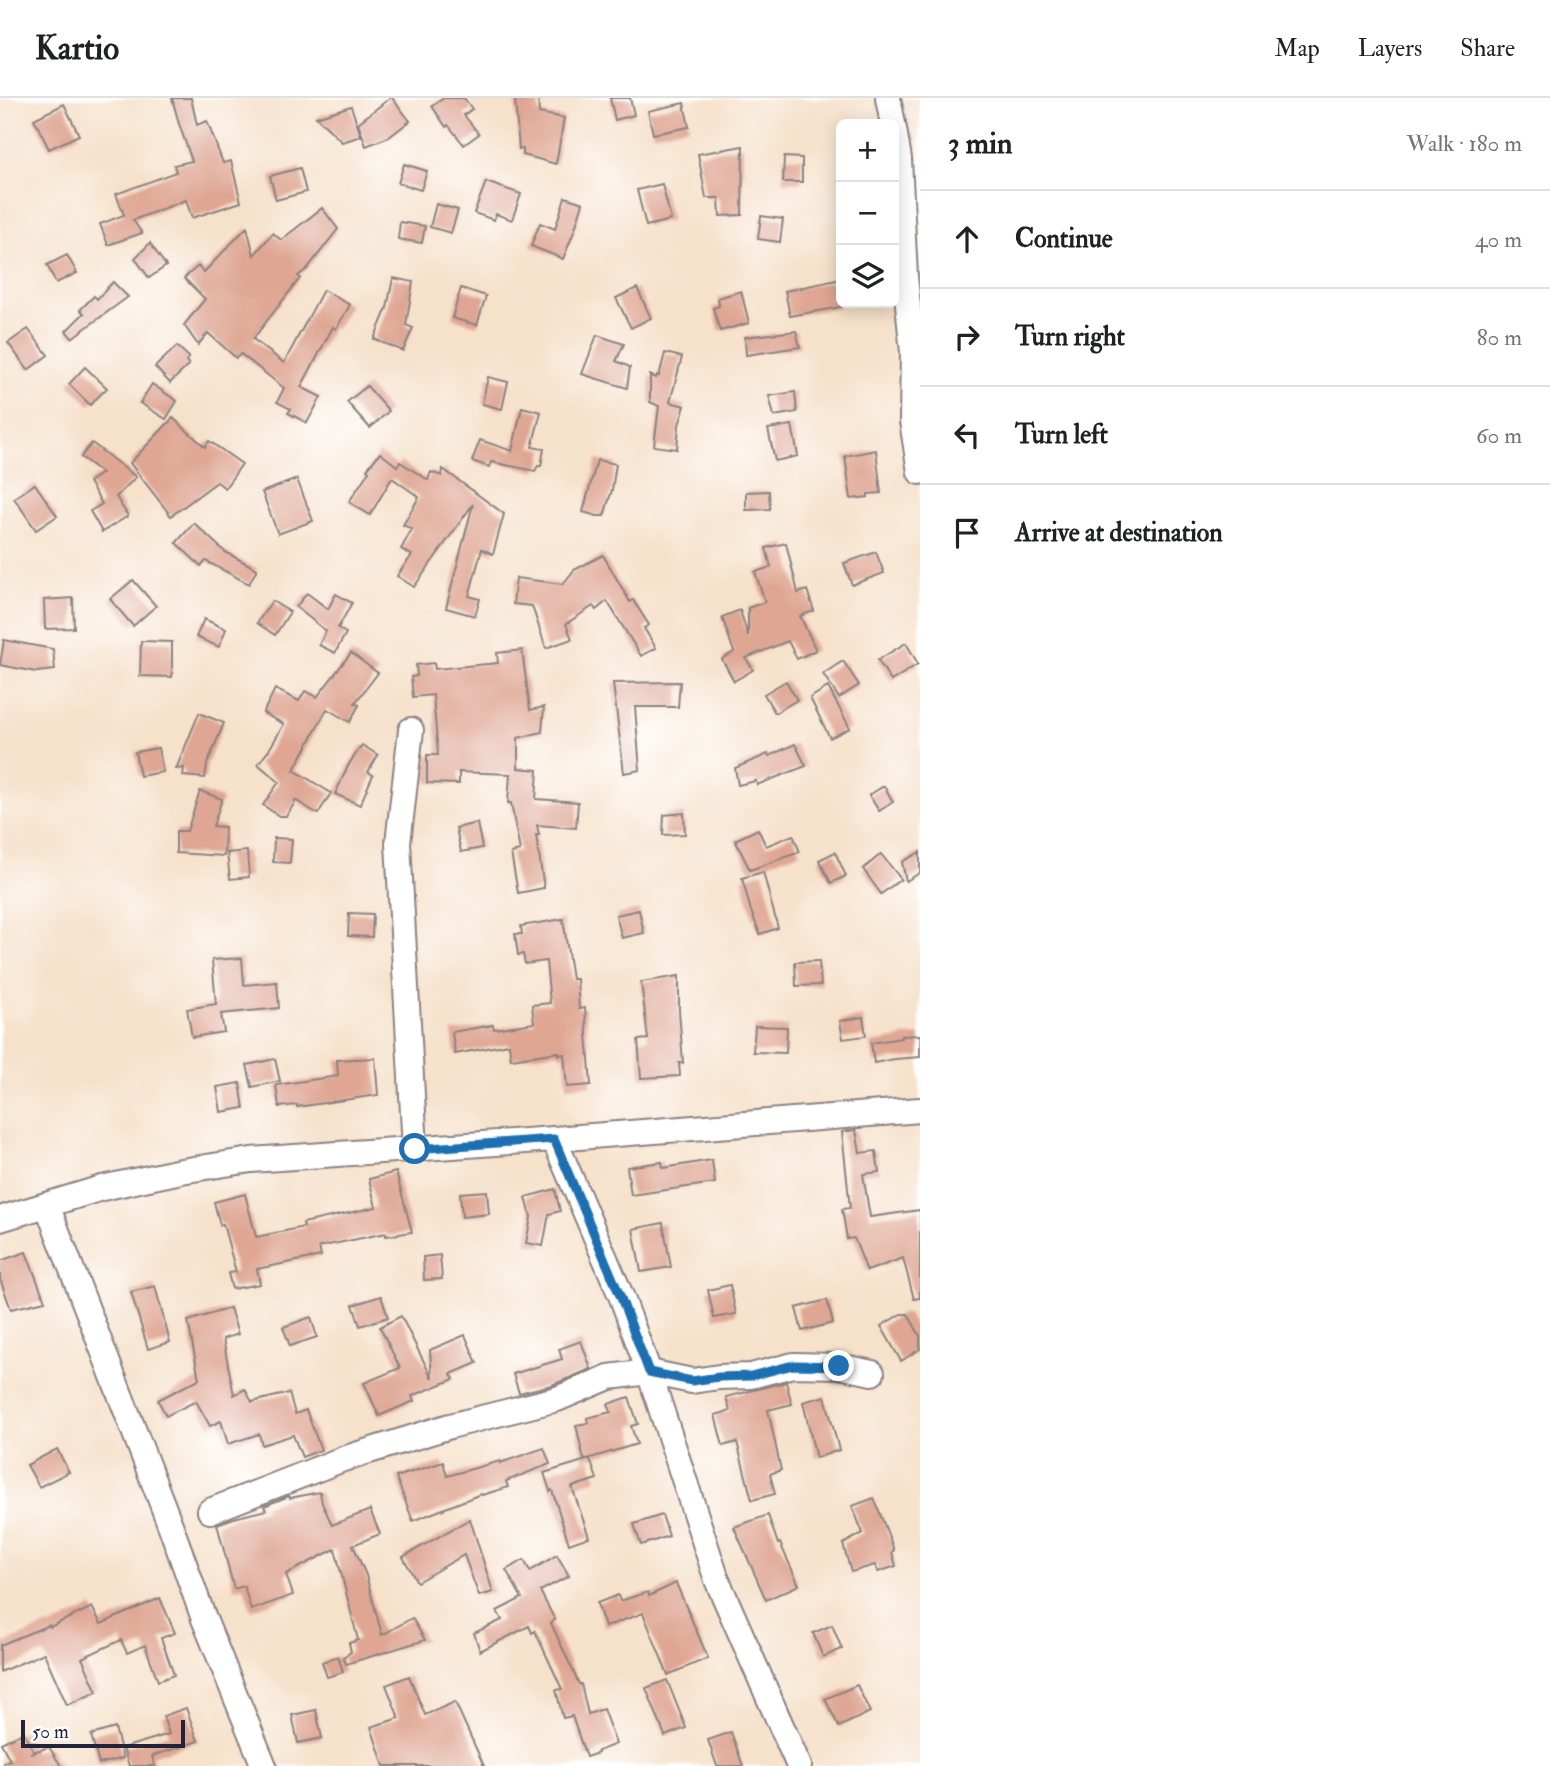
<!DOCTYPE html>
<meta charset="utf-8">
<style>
body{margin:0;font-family:"IM FELL Double Pica",serif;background:#f6f6f6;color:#202124}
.controls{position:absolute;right:21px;top:21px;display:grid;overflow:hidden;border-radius:10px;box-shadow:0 4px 18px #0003}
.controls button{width:63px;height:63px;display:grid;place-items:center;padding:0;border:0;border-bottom:2px solid #e0e0e0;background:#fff;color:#202124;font:35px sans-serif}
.scale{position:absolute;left:21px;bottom:18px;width:164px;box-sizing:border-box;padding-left:7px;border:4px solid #22223b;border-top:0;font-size:19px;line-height:24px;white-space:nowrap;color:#22223b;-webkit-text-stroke:5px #fff;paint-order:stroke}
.stop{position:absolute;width:21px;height:21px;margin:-16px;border:5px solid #1f6fb2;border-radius:50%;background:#fff}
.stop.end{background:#1f6fb2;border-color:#fff;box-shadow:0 2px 7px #0008}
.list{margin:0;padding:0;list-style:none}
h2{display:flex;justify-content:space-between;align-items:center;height:91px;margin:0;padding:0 28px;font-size:30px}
h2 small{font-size:23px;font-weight:400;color:#757577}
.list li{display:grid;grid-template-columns:46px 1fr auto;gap:21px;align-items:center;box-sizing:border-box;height:98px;padding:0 28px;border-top:2px solid #e0e0e0}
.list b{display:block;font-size:26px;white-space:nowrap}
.list em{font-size:23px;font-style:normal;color:#757577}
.icon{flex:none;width:38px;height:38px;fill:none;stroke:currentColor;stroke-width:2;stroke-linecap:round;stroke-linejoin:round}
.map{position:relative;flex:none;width:920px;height:1668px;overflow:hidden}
header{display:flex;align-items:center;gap:42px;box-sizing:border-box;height:98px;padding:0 35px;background:#fff;border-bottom:2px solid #e0e0e0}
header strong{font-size:33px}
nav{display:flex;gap:38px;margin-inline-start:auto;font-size:24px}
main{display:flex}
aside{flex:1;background:#fff}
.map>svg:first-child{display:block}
.building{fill:#dfa693}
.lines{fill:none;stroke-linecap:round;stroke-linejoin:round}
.street-casing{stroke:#8c8282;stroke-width:28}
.street{stroke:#fff;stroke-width:24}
.route{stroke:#1f6fb2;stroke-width:9}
</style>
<header>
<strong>Kartio</strong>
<nav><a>Map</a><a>Layers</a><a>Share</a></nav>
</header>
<main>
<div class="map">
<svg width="920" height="1668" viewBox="0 0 920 1668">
<rect width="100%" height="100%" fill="#fff"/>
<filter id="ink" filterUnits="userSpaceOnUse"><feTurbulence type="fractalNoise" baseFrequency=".0143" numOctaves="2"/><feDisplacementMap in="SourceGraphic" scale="14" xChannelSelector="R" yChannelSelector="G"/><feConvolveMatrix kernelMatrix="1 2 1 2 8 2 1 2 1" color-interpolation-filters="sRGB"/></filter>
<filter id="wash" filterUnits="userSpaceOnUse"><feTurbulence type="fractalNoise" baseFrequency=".00686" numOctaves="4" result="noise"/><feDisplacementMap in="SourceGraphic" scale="28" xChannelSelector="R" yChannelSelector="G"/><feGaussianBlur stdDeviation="1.57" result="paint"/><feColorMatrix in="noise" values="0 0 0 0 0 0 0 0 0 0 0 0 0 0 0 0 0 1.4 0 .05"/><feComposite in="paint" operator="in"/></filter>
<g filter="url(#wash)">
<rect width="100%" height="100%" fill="#f6e1ca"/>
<g id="blocks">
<!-- building -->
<g class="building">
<polygon points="172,0 191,0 197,27 207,23 223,65 231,63 241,104 192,120 186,102 133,122 142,135 108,147 100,126 124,117 116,96 176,74 174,67 192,63 179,26"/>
<polygon points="390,0 392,0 410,23 389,39 366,48 358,25"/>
<polygon points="444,0 464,0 472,11 464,17 479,36 464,47 448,27 446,29 432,8"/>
<polygon points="538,0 539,15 564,20 556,66 523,57 523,51 519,51 515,2"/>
<polygon points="610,0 630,0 634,17 615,22"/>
<polygon points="684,5 689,29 653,36 648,13"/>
<polygon points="64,6 79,37 49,51 34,21"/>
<polygon points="351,8 361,38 342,44 316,19"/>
<polygon points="743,48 742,117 720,118 719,100 706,100 698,56"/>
<polygon points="784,59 802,60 802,84 783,84"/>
<polygon points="404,66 427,73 421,92 398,85"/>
<polygon points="300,70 306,94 276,102 270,78"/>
<polygon points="486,84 521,96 512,122 496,116 494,122 474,115"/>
<polygon points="662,86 671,122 646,128 637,92"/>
<polygon points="565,99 583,105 574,134 563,161 531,148 540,125 555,131"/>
<polygon points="436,106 458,112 451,135 430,129"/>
<polygon points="322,110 338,131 307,171 298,178 300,180 253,241 284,265 323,192 350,207 336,231 333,229 301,289 321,299 307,325 288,315 291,311 277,304 284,290 241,256 236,260 208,235 198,247 184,227 205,201 184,180 198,168 204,174 247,129 254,157 273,135 281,142"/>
<polygon points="761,118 783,121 780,144 758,141"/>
<polygon points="400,124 425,128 422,145 398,141"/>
<polygon points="150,145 166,168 149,180 135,160"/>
<polygon points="67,157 77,175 56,185 47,167"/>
<polygon points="393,180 413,184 406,227 413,230 403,253 374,241 387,210"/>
<polygon points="841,181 841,209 790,218 785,193"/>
<polygon points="113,184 128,199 72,240 66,233 84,215 80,212 94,198 97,201"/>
<polygon points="461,190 486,198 477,227 452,220"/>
<polygon points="637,190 651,220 631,230 616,200"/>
<polygon points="741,193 749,225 720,233 713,210 719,208 718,200"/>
<polygon points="28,231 48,257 28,272 8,245"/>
<polygon points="796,233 800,249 746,257 745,239"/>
<polygon points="597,237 624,246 616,263 630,269 627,290 582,276"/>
<polygon points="177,248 189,259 186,263 189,267 170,285 155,269"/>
<polygon points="665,255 682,259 670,304 685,308 679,327 677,351 654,348 659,308 650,304 650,277 656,280 657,277 659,278"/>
<polygon points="85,269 107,290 90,307 69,286"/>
<polygon points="488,279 508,284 502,311 482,306"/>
<polygon points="152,286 177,303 166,321 140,305"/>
<polygon points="367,288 389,313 370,330 347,304"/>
<polygon points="795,294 797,314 774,318 769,298"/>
<polygon points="522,309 541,314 532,349 544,351 541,368 538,368 535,373 491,364 489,369 472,363 480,342 512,353"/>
<polygon points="173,320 205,349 209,343 242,366 225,390 217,384 171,418 130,365"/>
<polygon points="792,327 798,358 775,363 768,331"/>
<polygon points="92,345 136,379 116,399 128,418 102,434 90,413 102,406 89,384 102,375 81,359"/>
<polygon points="876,352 881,395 868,396 868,399 851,401 845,358"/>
<polygon points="380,355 397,368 400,364 428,382 431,374 442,378 443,371 504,416 493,456 482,451 469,498 480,501 475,518 446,510 473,406 414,489 397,478 412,457 401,451 412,431 403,427 419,399 392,380 370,417 349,404 369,373 367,371"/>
<polygon points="597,362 616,366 612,392 604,418 597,418 583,414"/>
<polygon points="297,381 313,423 278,436 262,394"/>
<polygon points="35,386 57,418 36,432 14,400"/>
<polygon points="769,393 770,411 746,412 746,394"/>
<polygon points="194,425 225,454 257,471 249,486 206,463 201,468 176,445"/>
<polygon points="786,445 798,495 807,492 814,513 800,518 816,552 797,561 788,543 746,560 753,572 734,583 722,561 734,554 722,519 740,512 748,538 748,510 765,504 755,474 771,469 766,450"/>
<polygon points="876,454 884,475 852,487 844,465"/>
<polygon points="603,457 630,504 633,502 649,527 644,530 656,550 641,558 607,503 596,512 593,508 566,526 572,541 546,550 532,508 513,506 516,480 563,486 574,472"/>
<polygon points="133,482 156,508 133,528 110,501"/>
<polygon points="307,495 328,511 336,496 352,505 338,530 346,535 335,555 319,547 326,533 296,509"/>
<polygon points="73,500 74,530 45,531 44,502"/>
<polygon points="272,503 290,514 275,537 257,525"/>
<polygon points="204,521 226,531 219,549 196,539"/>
<polygon points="4,542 53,551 55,572 36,574 0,567"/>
<polygon points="141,543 172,544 172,579 140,578"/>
<polygon points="906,545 918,566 891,583 878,562"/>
<polygon points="522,552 530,612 544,609 542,634 518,640 518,670 538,672 536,701 578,704 576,730 537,727 539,737 536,737 544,790 518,795 511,755 520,753 511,705 508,705 510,676 459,674 459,686 427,685 427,657 438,657 433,597 413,599 411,579 417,578 416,567 434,565 435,571 498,565 497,555"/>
<polygon points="351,555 378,575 355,605 359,607 350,624 327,611 294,672 331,695 318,716 295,702 294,706 286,718 279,718 263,707 279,684 258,666 269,652 284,626 263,615 275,591 299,603 305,593 317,599"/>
<polygon points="843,563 859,587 839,600 823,576"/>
<polygon points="786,583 797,602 775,615 764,596"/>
<polygon points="680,584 678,609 635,609 640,672 624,675 613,585"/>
<polygon points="828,589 850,630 830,640 810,600"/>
<polygon points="199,615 224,625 207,666 205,680 183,678 184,670 176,671"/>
<polygon points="795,646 806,668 757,687 756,683 738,687 735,670 768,656 769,658"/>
<polygon points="362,647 378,657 368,674 373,677 360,707 335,696 349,666"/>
<polygon points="158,650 163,674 140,678 135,654"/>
<polygon points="884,688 893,704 879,713 869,697"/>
<polygon points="200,693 222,701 213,728 225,729 224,758 176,755 176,733 187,733"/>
<polygon points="684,715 685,736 663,737 664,717"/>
<polygon points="477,725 482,750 461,754 456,730"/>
<polygon points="758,731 766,748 793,737 800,754 750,772 735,742"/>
<polygon points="274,740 292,741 290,765 273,764"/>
<polygon points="247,753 249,779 230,781 227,755"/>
<polygon points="835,754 846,778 831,785 819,762"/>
<polygon points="920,754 920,775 906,783 902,764"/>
<polygon points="881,756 901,781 881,796 863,771"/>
<polygon points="763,774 778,830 760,836 751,813 742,780"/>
<polygon points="639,812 644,835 622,840 616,817"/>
<polygon points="349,815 373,816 372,839 348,838"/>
<polygon points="563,821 572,881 577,881 579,911 585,910 591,987 567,989 564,956 559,957 559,954 511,961 509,946 455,956 452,934 493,927 494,931 534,925 532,907 550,905 546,863 525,866 523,856 518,857 515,836 522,836 521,828"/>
<polygon points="242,860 244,887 277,884 279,910 221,916 224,934 192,939 187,911 216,906 212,862"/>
<polygon points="819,863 821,887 796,888 795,864"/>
<polygon points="679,878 679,912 683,965 679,965 680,978 641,980 638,942 648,941 641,884"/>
<polygon points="863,919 866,938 843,941 840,923"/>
<polygon points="755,928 787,929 786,955 753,954"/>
<polygon points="920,937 920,959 895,961 874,965 871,945 901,940 901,938"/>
<polygon points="375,960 378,997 297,1009 297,1007 279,1009 276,987 338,978 337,962"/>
<polygon points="275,961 280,983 252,989 247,967"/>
<polygon points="240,985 244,1010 221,1014 217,989"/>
<polygon points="856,1032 860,1055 876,1053 879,1074 863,1076 870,1119 920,1112 920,1200 914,1201 903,1160 867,1173 854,1140 847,1141 842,1111 850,1110 842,1034"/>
<polygon points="712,1062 715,1085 631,1097 627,1069 662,1064 663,1070"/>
<polygon points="396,1074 412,1134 386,1138 386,1135 319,1149 321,1158 257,1171 260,1186 232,1191 228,1175 236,1174 223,1126 220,1127 214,1104 245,1096 256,1139 304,1129 303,1125 376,1109 369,1081"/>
<polygon points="555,1091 560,1113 549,1116 543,1148 526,1145 531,1119 526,1099"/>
<polygon points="487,1093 489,1116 462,1119 460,1095"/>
<polygon points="663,1125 671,1169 641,1174 633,1131"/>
<polygon points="26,1154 45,1203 11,1211 0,1181 0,1163"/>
<polygon points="440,1157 442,1181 424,1182 423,1159"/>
<polygon points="730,1187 736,1216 714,1220 708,1192"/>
<polygon points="155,1188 170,1244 148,1251 131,1194"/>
<polygon points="381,1198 388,1219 360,1228 353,1207"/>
<polygon points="827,1202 833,1225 802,1233 796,1210"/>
<polygon points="230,1210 238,1236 223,1241 234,1297 245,1291 252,1304 289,1295 295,1316 306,1312 321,1352 302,1359 293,1337 262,1347 259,1336 228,1346 221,1323 210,1328 196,1303 166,1318 158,1302 199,1281 188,1223"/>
<polygon points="901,1216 908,1216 920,1238 920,1251 901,1263 881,1228"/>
<polygon points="401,1218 432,1280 430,1252 465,1237 477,1265 451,1276 454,1281 412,1298 414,1303 379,1318 364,1285 400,1270 380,1229"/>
<polygon points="311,1219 317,1239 290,1248 283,1229"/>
<polygon points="581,1243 591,1271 552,1287 519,1295 513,1276 562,1261 559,1251"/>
<polygon points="786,1284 792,1306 768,1312 781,1372 770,1376 775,1396 752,1402 737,1344 723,1348 715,1317 730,1313 726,1299"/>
<polygon points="825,1298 839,1352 816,1360 803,1304"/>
<polygon points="629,1299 638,1326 631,1328 637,1346 584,1362 576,1327 588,1325 587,1320 611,1314 608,1306"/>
<polygon points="544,1350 550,1366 506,1383 508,1389 482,1397 481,1396 413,1423 396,1379 443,1364 447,1378 500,1363 500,1365"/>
<polygon points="57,1351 69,1374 39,1389 27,1367"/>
<polygon points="590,1361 597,1381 572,1389 589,1439 569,1446 552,1392 550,1393 544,1375"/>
<polygon points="320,1394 322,1405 332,1427 370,1412 380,1436 353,1447 366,1477 382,1537 412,1520 425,1542 346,1566 343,1559 351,1554 349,1545 358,1542 335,1451 286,1476 293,1497 251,1512 244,1488 234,1491 217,1426 234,1420 266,1412 264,1408 289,1398 290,1400"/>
<polygon points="874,1400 894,1452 892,1454 896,1468 878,1474 875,1467 851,1474 843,1446 863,1435 852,1408"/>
<polygon points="662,1417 669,1438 641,1447 634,1426"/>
<polygon points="768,1417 778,1446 780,1445 799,1487 766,1502 734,1429"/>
<polygon points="470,1421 493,1494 479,1498 464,1457 417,1484 403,1459"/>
<polygon points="557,1457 569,1478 540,1493 555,1522 551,1525 579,1586 581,1586 588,1616 603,1611 616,1646 598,1653 598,1655 586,1659 572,1618 563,1620 556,1592 562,1591 535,1533 532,1535 529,1528 480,1553 474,1535 502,1522 497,1513 522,1500 506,1472 524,1462 530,1473"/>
<polygon points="676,1485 708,1560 668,1577 643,1515 605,1529 597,1505 618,1497 620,1503 648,1494 649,1498"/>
<polygon points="160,1500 175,1535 161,1540 174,1577 158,1583 145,1547 127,1555 121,1542 82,1560 97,1594 67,1607 44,1555 0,1574 0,1547 49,1527 50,1529 92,1509 101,1526"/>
<polygon points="832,1527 842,1551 823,1559 813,1535"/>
<polygon points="338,1558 343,1574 327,1579 322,1564"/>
<polygon points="409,1578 425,1617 455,1604 484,1668 384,1668 371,1629 399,1620 386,1587"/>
<polygon points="667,1582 686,1630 665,1638 646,1590"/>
<polygon points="857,1587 870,1614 839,1629 825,1601"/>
<polygon points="186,1610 198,1643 152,1658 155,1668 129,1668 123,1650 169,1636 163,1618"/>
<polygon points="316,1612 322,1640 298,1645 292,1617"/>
<polygon points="115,1630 123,1660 99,1666 91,1637"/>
<polygon points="24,1634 34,1654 30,1655 49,1649 61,1668 4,1668 3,1664 10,1662 1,1645"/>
<polygon points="731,1634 743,1668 717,1668 708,1642"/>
</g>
</g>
</g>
<g filter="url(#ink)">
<use href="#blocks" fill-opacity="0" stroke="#8c8282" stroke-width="2"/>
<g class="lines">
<defs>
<g id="street">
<polyline points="888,0 893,26"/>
<polyline points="894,31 899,61 905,179 913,254 912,323 920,374"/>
<polyline points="411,632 398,745 415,1051"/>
<polyline points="554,1041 622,1200 649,1274 717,1482 799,1668"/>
<polyline points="47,1107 171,1429 204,1521 264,1668"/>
<polyline points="0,1121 102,1090 181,1073 251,1062 554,1041 920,1012"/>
<polyline points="210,1413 343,1361 450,1328 557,1301 609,1279 649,1274 692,1283 719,1279 751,1278 793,1267 839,1268 872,1275"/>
</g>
</defs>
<!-- street casing -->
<use href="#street" class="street-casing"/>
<!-- street -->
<use href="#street" class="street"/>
</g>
</g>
<g class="lines" filter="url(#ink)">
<!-- route -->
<polyline class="route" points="415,1051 554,1041 621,1200 649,1274 692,1283 719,1279 751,1278 793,1267 839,1268"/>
</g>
</svg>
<div class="controls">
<button>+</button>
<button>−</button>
<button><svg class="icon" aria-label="layers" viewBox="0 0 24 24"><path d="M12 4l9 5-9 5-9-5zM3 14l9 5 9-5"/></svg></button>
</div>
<div class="scale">50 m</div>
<div class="stop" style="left:415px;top:1051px"></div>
<div class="stop end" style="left:839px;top:1268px"></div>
</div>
<aside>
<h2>3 min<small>Walk · 180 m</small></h2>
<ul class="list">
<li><svg class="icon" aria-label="ahead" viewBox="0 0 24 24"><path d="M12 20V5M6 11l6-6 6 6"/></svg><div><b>Continue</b></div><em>40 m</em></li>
<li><svg class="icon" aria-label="right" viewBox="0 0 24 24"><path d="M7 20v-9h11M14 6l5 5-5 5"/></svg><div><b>Turn right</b></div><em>80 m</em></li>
<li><svg class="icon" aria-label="left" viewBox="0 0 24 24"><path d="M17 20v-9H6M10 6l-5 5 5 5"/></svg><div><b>Turn left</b></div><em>60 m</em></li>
<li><svg class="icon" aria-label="arrive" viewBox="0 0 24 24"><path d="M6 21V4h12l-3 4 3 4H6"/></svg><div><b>Arrive at destination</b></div></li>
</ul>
</aside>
</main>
